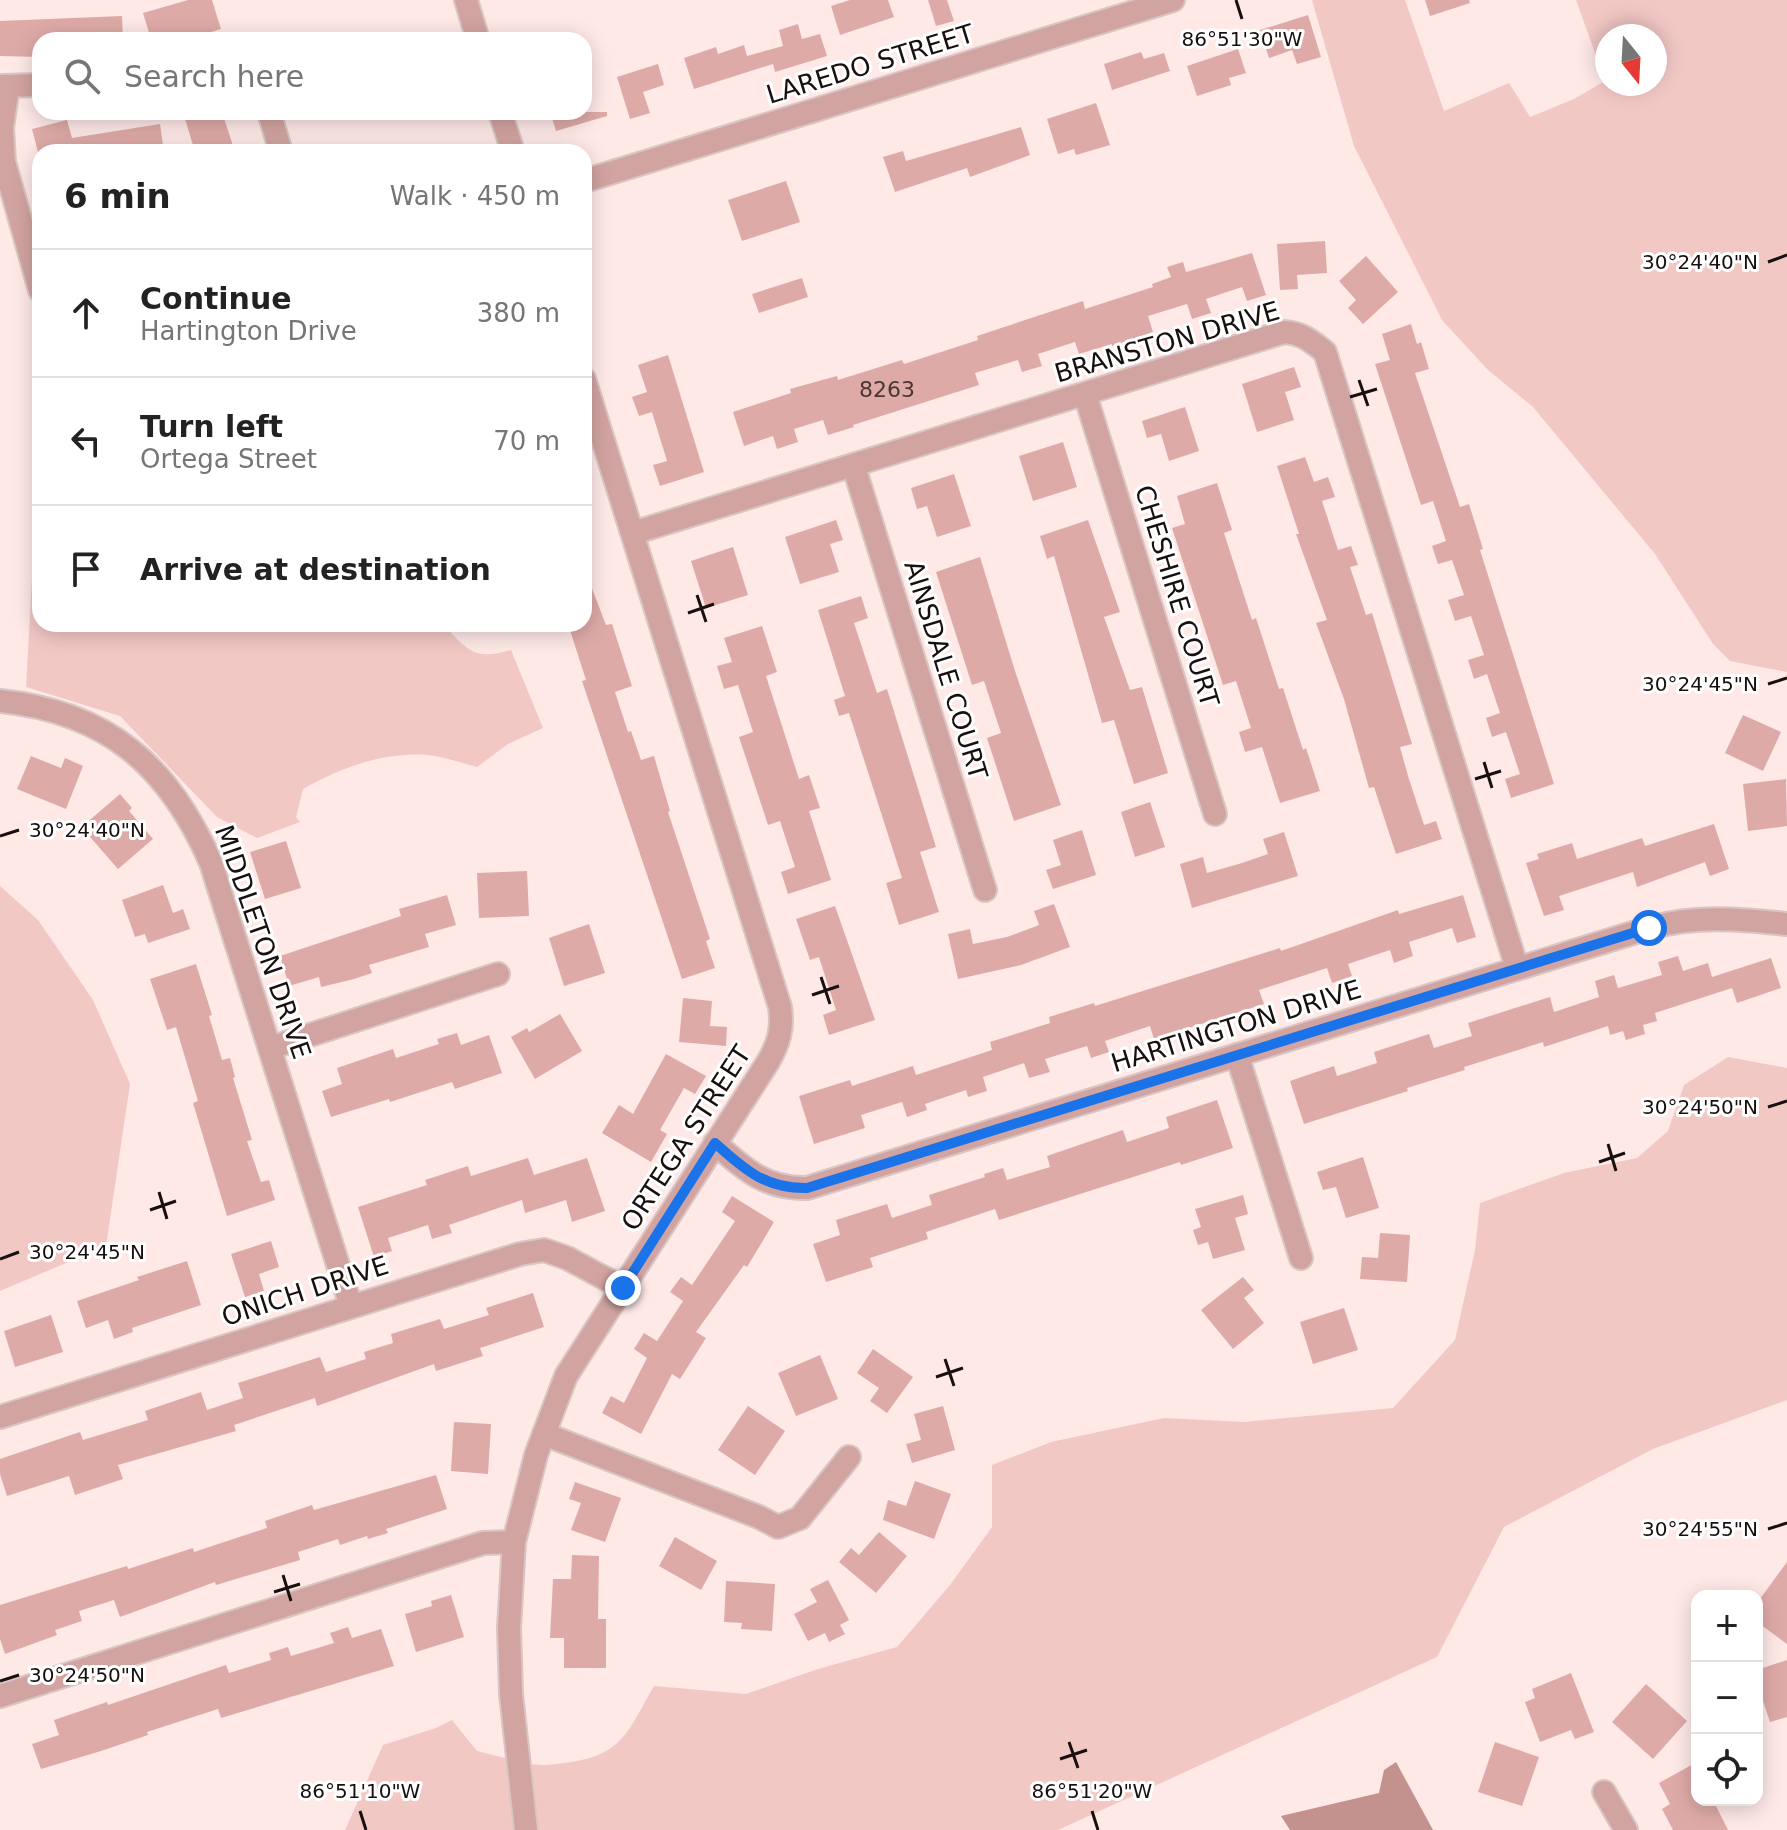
<!DOCTYPE html>
<meta charset="utf-8">
<style>
body{margin:0;font-family:"DejaVu Sans",sans-serif;background:#f2f2f2;color:#222}
.controls{position:absolute;right:24px;bottom:24px;display:grid;overflow:hidden;border-radius:16px;box-shadow:0 4px 20px #0003}
.controls button{width:72px;height:72px;display:grid;place-items:center;padding:0;border:0;border-bottom:2px solid #e0e0e0;background:#fff;color:#222;font:40px sans-serif}
.compass{position:absolute;left:1595px;top:24px;width:72px;height:72px;border-radius:50%;background:#fff;box-shadow:0 4px 20px #0003;rotate:162deg}
.stop{position:absolute;width:24px;height:24px;margin:-18px;border:6px solid #1a73e8;border-radius:50%;background:#fff}
.stop.end{background:#1a73e8;border-color:#fff;box-shadow:0 2px 8px #0008}
.list{margin:0;padding:0;list-style:none}
h2{display:flex;justify-content:space-between;align-items:center;height:104px;margin:0;padding:0 32px;font-size:34px}
h2 small{font-size:26px;font-weight:400;color:#767676}
.list li{display:grid;grid-template-columns:52px 1fr auto;gap:24px;align-items:center;box-sizing:border-box;height:128px;padding:0 32px;border-top:2px solid #e0e0e0}
.list b{display:block;font-size:30px;white-space:nowrap}
.list p{margin:0;font-size:26px;white-space:nowrap;color:#767676}
.list em{font-size:26px;font-style:normal;color:#767676}
.icon{flex:none;width:44px;height:44px;fill:none;stroke:currentColor;stroke-width:2;stroke-linecap:round;stroke-linejoin:round}
.map{position:relative;flex:none;width:1787px;height:1830px;overflow:hidden}
.search{position:absolute;background:#fff;box-shadow:0 4px 20px #0003;left:32px;top:32px;width:560px;height:88px;display:flex;align-items:center;gap:20px;box-sizing:border-box;padding:0 28px;border-radius:24px;color:#767676;font-size:30px}
.panel{position:absolute;background:#fff;box-shadow:0 4px 20px #0003;left:32px;top:144px;width:560px;height:488px;border-radius:24px}
.map>svg:first-child{display:block}
.green{fill:#f2c8c5;fill-rule:evenodd}
.water{fill:#c3918e}
.building{fill:#deaaa7}
.lines{fill:none;stroke-linecap:round;stroke-linejoin:round}
.minor-casing{stroke:#d9c6c4;stroke-width:26}
.minor{stroke:#d2a4a1;stroke-width:22}
.route{stroke:#1a73e8;stroke-width:10}
.ticks{fill:none;stroke:#18100f;stroke-width:3}
.labels{text-anchor:middle;stroke-width:6;stroke-linejoin:round;paint-order:stroke}
.number-label{font-size:22px;fill:#4a3635}
.street-label{font-size:26px;fill:#18100f;stroke:#fff}
.ticks-label{font-size:20px;text-anchor:middle;fill:#18100f;stroke:#fff;stroke-width:6;stroke-linejoin:round;paint-order:stroke}
</style>
<div class="map">
<svg width="1787" height="1830" viewBox="0 0 1787 1830">
<rect width="100%" height="100%" fill="#fee9e7"/>
<!-- green -->
<g class="green">
<path d="M1312,0H1405L1444,111L1509,83L1530,117L1574,99L1605,81L1576,0H1787V672L1730,661L1713,644L1655,554L1533,407L1487,369L1442,320L1354,146ZM1655,36V84H1607V36Z"/>
<path d="M40,540V624H443C467,650 474,661 511,650L543,728L508,744L477,767C462,763 444,757 428,755C383,752 342,767 303,789L296,817L300,822L257,838L217,817L120,716L26,687L34,542Z"/>
<polygon points="0,886 38,920 93,1000 130,1084 106,1246 0,1291"/>
<path d="M1728,1057L1787,1068V1400L1653,1449L1504,1527L1437,1657L1058,1830H535L527,1763C542,1767 556,1764 571,1762C625,1754 629,1728 654,1686L746,1694L818,1669L897,1647L950,1585L992,1527V1465L1051,1442L1164,1418L1244,1422L1393,1408L1455,1340L1475,1250L1480,1203L1564,1173L1637,1158L1668,1131L1684,1085Z"/>
<polygon points="452,1720 477,1751 509,1759 517,1830 345,1830 383,1745 436,1728"/>
</g>
<!-- water -->
<polygon class="water" points="1396,1762 1433,1830 1290,1830 1281,1816 1379,1793 1384,1770"/>
<!-- building -->
<g class="building">
<polygon points="188,0 212,0 221,29 185,40 160,40 159,37 151,39 143,13"/>
<polygon points="850,0 888,0 894,17 840,35 831,6"/>
<polygon points="928,0 947,0 954,21 936,26"/>
<polygon points="1425,0 1469,0 1470,3 1430,16"/>
<polygon points="1308,15 1321,57 1297,64 1292,50 1269,58 1260,30"/>
<polygon points="122,16 123,40 40,40 40,57 0,56 0,21"/>
<polygon points="798,24 802,39 820,34 827,56 775,72 773,64 694,89 684,58 716,47 718,54 744,45 747,56 783,46 779,30"/>
<polygon points="1238,49 1246,73 1229,78 1231,85 1197,96 1187,66"/>
<polygon points="1141,52 1144,59 1164,53 1170,71 1112,90 1104,64"/>
<polygon points="658,64 664,85 643,92 650,113 630,119 617,77"/>
<polygon points="1096,103 1110,145 1076,155 1074,149 1058,154 1047,119"/>
<polygon points="183,112 222,112 235,152 195,152"/>
<polygon points="550,112 607,112 607,116 556,131"/>
<polygon points="67,120 72,138 160,124 164,152 38,152 32,129"/>
<polygon points="1021,127 1030,155 970,177 967,168 895,192 883,157 903,151 906,161"/>
<polygon points="786,181 800,222 742,241 728,200"/>
<polygon points="1325,241 1327,273 1297,275 1298,289 1280,290 1277,244"/>
<polygon points="1252,253 1266,295 1247,301 1242,287 1206,299 1211,313 1192,319 1187,304 1148,316 1153,332 1112,346 1112,344 1079,354 1075,342 1038,354 1042,366 1022,372 1018,360 975,373 979,385 853,425 854,427 828,435 823,420 794,429 798,442 777,449 773,436 744,446 733,412 791,393 790,389 837,376 838,380 902,360 904,364 978,340 977,336 1083,301 1085,309 1153,287 1152,284 1171,277 1167,267 1183,262 1186,272"/>
<polygon points="1366,256 1398,292 1363,324 1348,308 1356,300 1339,281"/>
<polygon points="802,278 808,297 759,313 752,294"/>
<polygon points="1411,324 1417,344 1421,342 1429,369 1415,373 1460,507 1469,504 1483,549 1480,550 1554,784 1511,798 1505,779 1520,774 1506,732 1492,737 1486,718 1500,713 1487,674 1474,679 1468,660 1484,655 1471,616 1455,621 1448,600 1464,595 1452,560 1438,564 1432,546 1446,541 1433,501 1421,505 1375,364 1390,360 1382,334"/>
<polygon points="668,355 704,472 660,486 653,465 667,461 652,412 639,416 632,397 647,392 638,365"/>
<polygon points="1294,367 1301,387 1285,392 1294,420 1257,432 1242,384"/>
<polygon points="1185,407 1199,451 1169,461 1161,434 1147,438 1142,421"/>
<polygon points="1063,442 1077,487 1033,501 1019,456"/>
<polygon points="1305,457 1314,482 1328,477 1335,497 1322,501 1338,550 1351,546 1358,565 1350,567 1366,615 1372,613 1412,744 1400,747 1408,776 1424,825 1436,821 1442,839 1396,854 1374,787 1369,788 1344,699 1316,623 1327,620 1296,534 1299,534 1277,466"/>
<polygon points="954,474 971,526 937,537 927,506 917,509 911,488"/>
<polygon points="1217,483 1232,530 1224,533 1252,620 1256,618 1279,689 1283,688 1303,750 1306,748 1320,791 1280,803 1262,747 1245,752 1239,732 1251,728 1236,681 1223,685 1172,528 1185,524 1177,496"/>
<polygon points="836,520 843,540 830,544 839,572 800,584 785,537"/>
<polygon points="1088,520 1120,612 1104,617 1130,690 1142,687 1168,773 1134,784 1114,720 1102,723 1054,556 1047,559 1040,536"/>
<polygon points="733,547 748,595 706,608 691,561"/>
<polygon points="980,557 1015,671 1061,805 1014,821 987,738 1001,733 984,681 972,685 936,572"/>
<polygon points="586,573 606,625 612,624 632,686 615,692 628,732 631,731 641,760 654,756 670,811 668,812 710,939 706,941 715,968 682,979 582,681 586,680 568,624 584,624 584,574"/>
<polygon points="861,596 868,618 854,623 877,693 887,689 936,847 920,852 939,912 899,925 886,883 902,878 849,713 839,716 834,700 845,696 818,610"/>
<polygon points="762,626 777,672 766,676 799,779 809,775 820,808 809,811 831,880 788,894 781,872 795,867 780,821 768,825 739,737 753,732 738,685 724,689 717,666 732,662 724,638"/>
<polygon points="1743,715 1781,732 1763,771 1725,753"/>
<polygon points="31,756 61,768 65,758 83,766 66,809 17,789"/>
<polygon points="1786,779 1787,826 1748,831 1743,784"/>
<polygon points="120,794 132,808 129,811 153,839 118,869 84,830 84,825"/>
<polygon points="1150,802 1165,847 1135,857 1121,812"/>
<polygon points="1714,824 1729,869 1710,876 1705,862 1637,887 1633,872 1559,896 1564,910 1544,916 1526,863 1539,859 1537,854 1572,843 1577,859 1642,838 1645,846"/>
<polygon points="1082,830 1096,875 1053,889 1046,870 1061,865 1053,840"/>
<polygon points="1284,832 1298,876 1192,908 1180,864 1203,857 1207,873 1242,863 1268,854 1263,839"/>
<polygon points="286,841 301,888 265,899 250,852"/>
<polygon points="527,871 529,916 479,918 477,873"/>
<polygon points="163,885 173,913 183,909 190,929 148,943 145,934 135,937 122,900"/>
<polygon points="447,895 456,925 425,934 429,947 369,965 372,973 354,979 321,987 319,977 289,986 280,956 401,916 399,909"/>
<polygon points="1463,895 1476,937 1457,943 1452,928 1409,942 1413,956 1394,963 1390,950 1348,964 1352,976 1332,983 1327,968 1259,990 1264,1004 1154,1039 1150,1026 1105,1041 1109,1052 1091,1058 1087,1046 1045,1059 1050,1072 1029,1078 1024,1063 983,1077 987,1091 968,1097 966,1090 925,1104 927,1110 907,1117 902,1102 861,1115 865,1128 814,1144 799,1096 850,1080 852,1086 913,1066 916,1075 992,1050 990,1042 1050,1023 1049,1017 1094,1003 1095,1006 1280,948 1281,951 1398,910 1399,914"/>
<polygon points="1054,904 1070,947 1021,965 958,979 948,934 970,929 973,944 1007,937 1039,925 1034,911"/>
<polygon points="835,906 875,1020 829,1035 823,1015 836,1010 819,957 810,960 796,919"/>
<polygon points="589,924 605,973 564,986 549,938"/>
<polygon points="1678,956 1683,971 1708,963 1712,977 1771,958 1781,988 1737,1003 1732,988 1655,1013 1657,1021 1643,1025 1645,1034 1626,1040 1623,1031 1610,1035 1608,1026 1544,1047 1543,1042 1464,1067 1465,1070 1407,1088 1408,1091 1304,1124 1290,1081 1334,1066 1337,1076 1377,1063 1374,1052 1429,1034 1434,1048 1472,1036 1468,1023 1550,997 1554,1012 1599,997 1595,981 1614,975 1618,988 1662,975 1658,962"/>
<polygon points="196,964 212,1015 209,1016 222,1060 230,1058 235,1077 233,1078 252,1140 247,1141 261,1182 269,1180 275,1200 227,1216 193,1103 198,1101 176,1027 167,1030 150,979"/>
<polygon points="683,998 712,1001 710,1026 727,1027 726,1046 679,1042"/>
<polygon points="560,1014 582,1051 535,1079 511,1037 527,1028 529,1032"/>
<polygon points="457,1033 461,1045 489,1035 502,1073 455,1089 452,1082 390,1102 389,1099 331,1117 322,1091 342,1084 337,1068 393,1049 396,1058 439,1044 437,1039"/>
<polygon points="666,1054 706,1076 695,1094 684,1088 660,1130 667,1134 651,1162 602,1133 619,1105 633,1114"/>
<polygon points="1217,1100 1233,1148 1181,1165 1180,1162 999,1220 995,1209 926,1232 928,1239 870,1258 873,1267 826,1282 813,1244 840,1235 836,1220 887,1204 892,1218 932,1205 929,1195 985,1177 984,1174 1003,1168 1007,1180 1050,1167 1047,1156 1123,1130 1127,1142 1169,1128 1166,1117"/>
<polygon points="1363,1157 1379,1208 1346,1218 1336,1187 1323,1190 1317,1172"/>
<polygon points="528,1158 534,1175 587,1158 605,1211 572,1222 566,1200 525,1213 522,1200 449,1225 452,1233 432,1239 428,1225 388,1238 392,1251 374,1257 358,1207 427,1185 425,1180 468,1166 471,1176"/>
<polygon points="1243,1195 1248,1214 1235,1218 1245,1250 1213,1259 1208,1242 1198,1245 1193,1230 1201,1227 1195,1209"/>
<polygon points="732,1196 774,1222 747,1267 744,1265 696,1332 706,1338 680,1379 672,1374 641,1434 602,1413 611,1396 624,1403 647,1358 634,1349 644,1333 657,1341 683,1301 670,1292 681,1277 692,1285 735,1221 722,1212"/>
<polygon points="1380,1233 1410,1235 1407,1282 1360,1279 1362,1257 1378,1258"/>
<polygon points="271,1241 279,1267 259,1274 264,1291 245,1297 231,1254"/>
<polygon points="187,1261 201,1305 132,1328 133,1332 114,1339 108,1320 86,1328 77,1301 139,1280 137,1277"/>
<polygon points="1243,1277 1254,1290 1244,1298 1264,1323 1233,1349 1201,1310"/>
<polygon points="533,1293 544,1327 480,1348 483,1356 436,1371 434,1364 317,1406 315,1398 234,1425 236,1431 118,1465 123,1479 75,1495 69,1476 7,1496 0,1474 0,1459 80,1432 83,1440 148,1420 145,1411 201,1392 207,1410 243,1398 238,1383 320,1357 326,1372 366,1359 364,1352 393,1343 391,1334 440,1319 444,1329 489,1315 486,1308"/>
<polygon points="1344,1308 1358,1350 1313,1364 1300,1322"/>
<polygon points="51,1315 63,1352 15,1367 4,1331"/>
<polygon points="873,1349 913,1377 887,1413 870,1401 879,1388 857,1373"/>
<polygon points="820,1355 838,1399 796,1416 778,1373"/>
<polygon points="748,1406 785,1431 755,1475 718,1450"/>
<polygon points="943,1406 955,1450 912,1463 906,1444 921,1440 914,1414"/>
<polygon points="454,1422 491,1424 488,1474 451,1471"/>
<polygon points="436,1475 447,1509 386,1529 388,1533 368,1539 367,1536 340,1545 338,1539 298,1552 300,1560 216,1585 215,1582 120,1617 114,1600 79,1611 82,1621 55,1630 57,1635 5,1654 0,1639 0,1605 127,1566 128,1569 193,1548 194,1552 267,1528 265,1521 312,1505 314,1510"/>
<polygon points="915,1481 951,1494 934,1539 883,1520 888,1500 906,1506"/>
<polygon points="575,1482 621,1498 605,1542 571,1530 581,1503 569,1499"/>
<polygon points="879,1532 907,1556 876,1593 839,1562 851,1548 859,1555"/>
<polygon points="675,1537 717,1561 701,1590 659,1566"/>
<polygon points="572,1555 599,1556 598,1619 606,1619 606,1668 564,1668 564,1638 550,1638 553,1579 571,1579"/>
<polygon points="1787,1562 1787,1644 1757,1622 1757,1603"/>
<polygon points="828,1580 849,1620 840,1625 845,1634 829,1642 825,1633 808,1641 794,1614 817,1602 810,1589"/>
<polygon points="726,1581 775,1584 772,1631 741,1629 742,1623 724,1622"/>
<polygon points="451,1595 464,1637 416,1652 405,1614 432,1606 431,1601"/>
<polygon points="348,1627 352,1638 381,1629 394,1666 221,1718 218,1709 147,1732 148,1735 101,1751 41,1769 32,1744 59,1735 54,1720 107,1702 108,1705 226,1665 229,1673 271,1660 269,1653 288,1647 291,1656 334,1643 330,1633"/>
<polygon points="1787,1660 1787,1717 1770,1722 1757,1683 1757,1670"/>
<polygon points="1571,1673 1594,1732 1575,1739 1571,1730 1540,1742 1525,1702 1535,1698 1532,1689"/>
<polygon points="1646,1684 1687,1721 1653,1759 1612,1722"/>
<polygon points="1495,1742 1539,1757 1522,1806 1478,1792"/>
<polygon points="1697,1762 1697,1800 1713,1800 1728,1830 1673,1830 1662,1809 1670,1804 1659,1783"/>
</g>
<g class="lines">
<defs>
<g id="minor">
<polyline points="466,0 478,40"/>
<polyline points="0,86 40,85"/>
<polyline points="8,86 2,128 4,162 40,290"/>
<polyline points="269,112 281,152"/>
<polyline points="500,112 513,152"/>
<polyline points="584,181 1173,0"/>
<polyline points="1085,394 1215,814"/>
<polyline points="854,467 985,890"/>
<path d="M633,533L1284,332C1302,333 1311,341 1325,352L1517,968"/>
<path d="M0,701C108,712 169,766 211,863L351,1306"/>
<polyline points="270,1048 498,974"/>
<polyline points="1237,1055 1301,1258"/>
<path d="M715,1143C745,1170 766,1189 807,1188L1649,928C1696,915 1739,919 1787,924"/>
<polyline points="0,1417 520,1254 544,1250 567,1258 623,1288"/>
<polyline points="544,1434 759,1517 778,1527 800,1518 849,1457"/>
<polyline points="0,1696 483,1543 514,1542"/>
<polyline points="1604,1792 1626,1830"/>
<path d="M526,1830L511,1694L509,1628L514,1542L536,1455L566,1376L768,1062C779,1043 783,1029 780,1007L584,379"/>
</g>
</defs>
<!-- minor casing -->
<use href="#minor" class="minor-casing"/>
<!-- minor -->
<use href="#minor" class="minor"/>
</g>
<g class="lines">
<!-- route -->
<path class="route" d="M623,1288L715,1143C745,1170 766,1189 807,1188L1649,928"/>
</g>
<!-- ticks -->
<path class="ticks" d="M1236,0L1242,19M1768,262L1787,255M1359,380L1368,406M1350,397L1377,389M697,595L706,622M688,613L714,604M1768,684L1787,678M1484,762L1492,788M1475,779L1501,771M0,836L19,830M821,977L830,1004M812,995L839,986M1768,1107L1787,1101M1608,1144L1616,1171M1599,1162L1625,1153M159,1192L167,1219M150,1210L176,1201M0,1259L19,1252M945,1359L954,1386M936,1377L963,1368M1768,1529L1787,1523M283,1575L291,1601M274,1592L300,1584M0,1681L19,1675M1069,1742L1078,1768M1060,1759L1087,1750M360,1811L366,1830M1092,1811L1098,1830"/>
<g class="labels">
<!-- number labels -->
<g class="number-label">
<text x="887" y="397">8263</text>
</g>
<!-- street labels -->
<g class="street-label">
<text transform="translate(870 64) rotate(-17)" y="9">LAREDO STREET</text>
<text transform="translate(1167 342) rotate(-16)" y="9">BRANSTON DRIVE</text>
<text transform="translate(1177 596) rotate(73)" y="9">CHESHIRE COURT</text>
<text transform="translate(946 670) rotate(73)" y="9">AINSDALE COURT</text>
<text transform="translate(263 942) rotate(71)" y="9">MIDDLETON DRIVE</text>
<text transform="translate(1236 1026) rotate(-17)" y="9">HARTINGTON DRIVE</text>
<text transform="translate(686 1138) rotate(-57)" y="9">ORTEGA STREET</text>
<text transform="translate(305 1291) rotate(-18)" y="9">ONICH DRIVE</text>
</g>
</g>
<g class="ticks-label">
<text x="1242" y="46">86°51'30"W</text>
<text x="1700" y="269">30°24'40"N</text>
<text x="1700" y="691">30°24'45"N</text>
<text x="87" y="837">30°24'40"N</text>
<text x="1700" y="1114">30°24'50"N</text>
<text x="87" y="1259">30°24'45"N</text>
<text x="1700" y="1536">30°24'55"N</text>
<text x="87" y="1682">30°24'50"N</text>
<text x="360" y="1798">86°51'10"W</text>
<text x="1092" y="1798">86°51'20"W</text>
</g>
</svg>
<div class="controls">
<button>+</button>
<button>−</button>
<button><svg class="icon" aria-label="locate" viewBox="0 0 24 24"><circle cx="12" cy="12" r="6"/><path d="M12 2v4M12 18v4M2 12h4M18 12h4"/></svg></button>
</div>
<svg class="compass" viewBox="-18 -18 36 36"><path d="M0-13l5 13h-10z" fill="#e53935"/><path d="M0 13l5-13h-10z" fill="#767676"/></svg>
<div class="stop" style="left:1649px;top:928px"></div>
<div class="stop end" style="left:623px;top:1288px"></div>
<div class="search"><svg class="icon" aria-label="search" viewBox="0 0 24 24"><circle cx="10" cy="10" r="6"/><path d="M15 15l6 6"/></svg>Search here</div>
<section class="panel">
<h2>6 min<small>Walk · 450 m</small></h2>
<ul class="list">
<li><svg class="icon" aria-label="ahead" viewBox="0 0 24 24"><path d="M12 20V5M6 11l6-6 6 6"/></svg><div><b>Continue</b><p>Hartington Drive</p></div><em>380 m</em></li>
<li><svg class="icon" aria-label="left" viewBox="0 0 24 24"><path d="M17 20v-9H6M10 6l-5 5 5 5"/></svg><div><b>Turn left</b><p>Ortega Street</p></div><em>70 m</em></li>
<li><svg class="icon" aria-label="arrive" viewBox="0 0 24 24"><path d="M6 21V4h12l-3 4 3 4H6"/></svg><div><b>Arrive at destination</b></div></li>
</ul>
</section>
</div>
